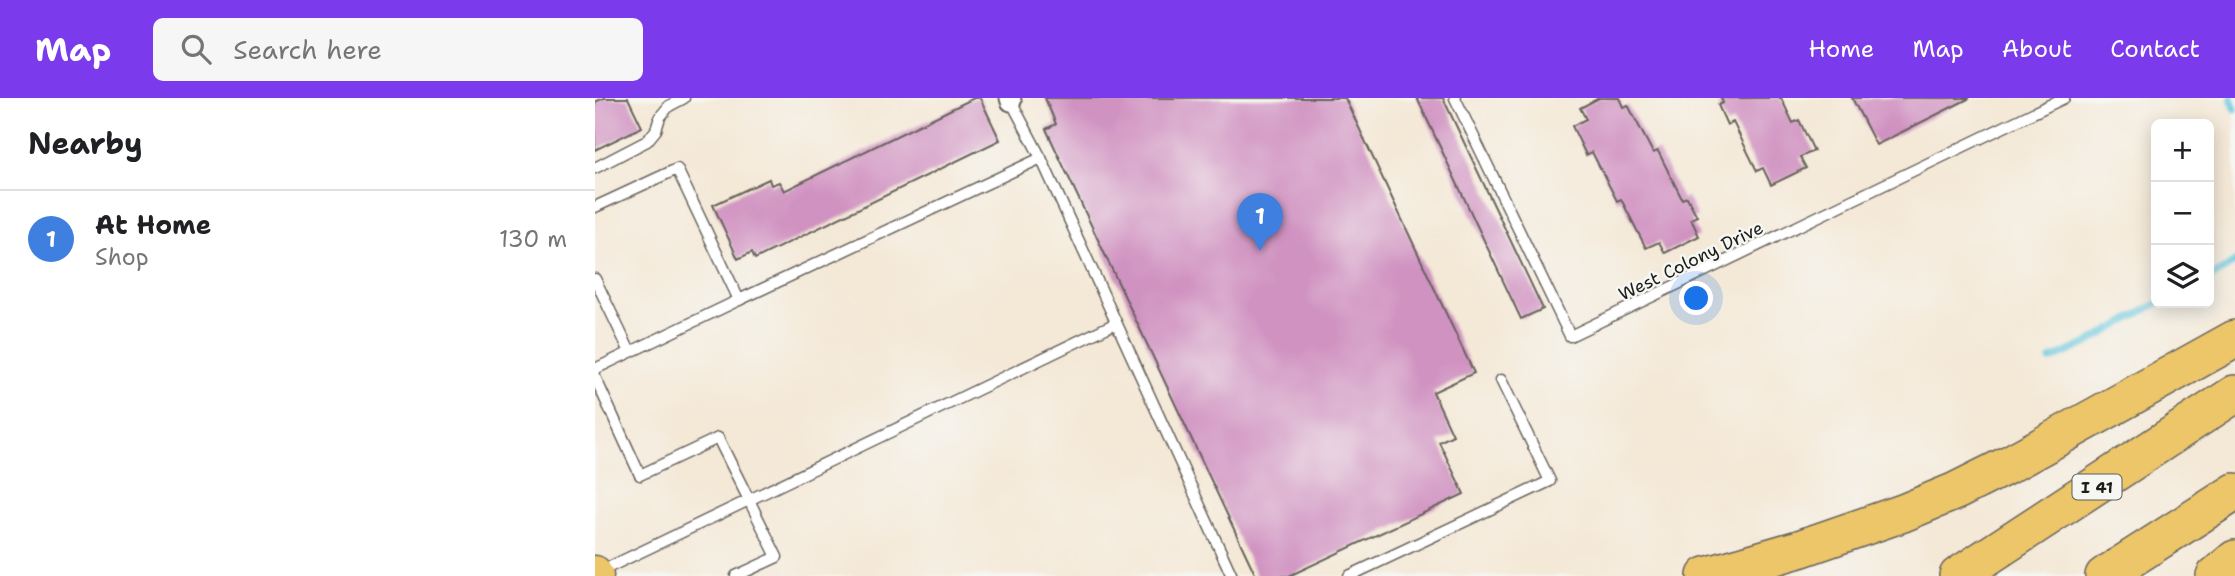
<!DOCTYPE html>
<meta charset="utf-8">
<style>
body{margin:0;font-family:"Shantell Sans",sans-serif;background:#f6f6f6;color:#202124}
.controls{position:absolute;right:21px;top:21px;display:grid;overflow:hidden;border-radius:10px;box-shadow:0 4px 18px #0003}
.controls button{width:63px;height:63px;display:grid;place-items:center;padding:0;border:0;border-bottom:2px solid #e0e0e0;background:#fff;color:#202124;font:35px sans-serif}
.you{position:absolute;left:1102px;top:201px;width:24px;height:24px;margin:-18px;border:5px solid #fff;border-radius:50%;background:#1a73e8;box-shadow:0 0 0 10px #1a73e833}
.badge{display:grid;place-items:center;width:46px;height:46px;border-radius:50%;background:#7c3aed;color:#fff;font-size:23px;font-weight:700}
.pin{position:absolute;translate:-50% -58px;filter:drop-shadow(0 2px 4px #0008)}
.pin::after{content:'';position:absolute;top:37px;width:24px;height:21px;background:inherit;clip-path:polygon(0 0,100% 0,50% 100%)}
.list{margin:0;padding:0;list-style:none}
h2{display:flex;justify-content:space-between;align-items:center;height:91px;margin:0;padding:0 28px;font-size:30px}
h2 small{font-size:23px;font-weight:400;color:#757577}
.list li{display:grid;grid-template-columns:46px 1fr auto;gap:21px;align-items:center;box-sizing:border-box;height:98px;padding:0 28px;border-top:2px solid #e0e0e0}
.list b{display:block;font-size:26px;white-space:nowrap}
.list p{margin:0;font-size:23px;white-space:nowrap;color:#757577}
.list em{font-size:23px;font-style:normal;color:#757577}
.icon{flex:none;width:38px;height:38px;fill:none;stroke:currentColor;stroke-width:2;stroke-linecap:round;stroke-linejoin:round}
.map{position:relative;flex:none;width:1640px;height:478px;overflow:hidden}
header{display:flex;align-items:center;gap:42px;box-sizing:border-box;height:98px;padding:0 35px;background:#7c3aed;color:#fff}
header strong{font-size:33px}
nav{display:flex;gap:38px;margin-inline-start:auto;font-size:24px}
.search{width:490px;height:63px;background:#f6f6f6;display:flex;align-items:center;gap:18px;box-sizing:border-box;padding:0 24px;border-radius:10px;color:#757577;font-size:26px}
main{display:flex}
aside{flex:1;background:#fff}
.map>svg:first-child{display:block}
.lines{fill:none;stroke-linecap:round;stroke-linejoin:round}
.stream{stroke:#5ec5db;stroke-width:7}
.building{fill:#d092c1}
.service-casing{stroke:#68635d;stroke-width:13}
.minor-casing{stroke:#68635d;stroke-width:23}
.primary-casing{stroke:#68635d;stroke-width:35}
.motorway-casing{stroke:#68635d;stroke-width:40}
.service{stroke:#fff;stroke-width:10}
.minor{stroke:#fff;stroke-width:19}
.primary{stroke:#ecc669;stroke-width:32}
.motorway{stroke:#ecc669;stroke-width:37}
.labels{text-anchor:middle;stroke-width:5;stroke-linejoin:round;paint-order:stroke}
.shield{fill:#f6f6f2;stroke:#5d5d5c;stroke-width:2}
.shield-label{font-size:16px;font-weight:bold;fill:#1c1c1c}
.street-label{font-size:18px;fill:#1c1c1c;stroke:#f6f6f2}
</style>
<header>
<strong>Map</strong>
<div class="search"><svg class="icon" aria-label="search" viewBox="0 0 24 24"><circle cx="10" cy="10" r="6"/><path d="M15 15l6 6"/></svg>Search here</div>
<nav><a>Home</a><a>Map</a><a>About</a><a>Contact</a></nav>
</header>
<main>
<aside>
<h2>Nearby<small></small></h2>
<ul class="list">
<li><span class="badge" style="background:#3f7fe0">1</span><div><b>At Home</b><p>Shop</p></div><em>130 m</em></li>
</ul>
</aside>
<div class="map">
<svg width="1640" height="478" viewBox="0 0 1640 478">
<rect width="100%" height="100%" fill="#f6f6f2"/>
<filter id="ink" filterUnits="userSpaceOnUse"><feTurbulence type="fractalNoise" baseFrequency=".0143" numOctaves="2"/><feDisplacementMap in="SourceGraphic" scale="14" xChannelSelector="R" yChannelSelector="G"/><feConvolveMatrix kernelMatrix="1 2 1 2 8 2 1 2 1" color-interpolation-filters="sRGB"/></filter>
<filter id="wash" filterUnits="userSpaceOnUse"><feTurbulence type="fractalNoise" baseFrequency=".00686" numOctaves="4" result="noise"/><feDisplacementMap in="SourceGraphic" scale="28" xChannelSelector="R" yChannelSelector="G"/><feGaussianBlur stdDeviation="1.57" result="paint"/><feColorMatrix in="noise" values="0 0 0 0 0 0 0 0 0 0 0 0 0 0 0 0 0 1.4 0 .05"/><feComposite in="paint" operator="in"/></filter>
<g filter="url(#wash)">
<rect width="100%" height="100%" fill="#f4e8d6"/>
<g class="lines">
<!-- stream -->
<g class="stream">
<polyline points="1636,0 1640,11"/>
<polyline points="1614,181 1640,164"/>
<polyline points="1455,262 1493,245 1563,205"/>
</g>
</g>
<g id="blocks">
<!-- building -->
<g class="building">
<polygon points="9,0 33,0 47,29 0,52 0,4"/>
<polygon points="379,0 385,0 405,42 160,161 157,154 143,161 118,107 174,81 176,87 184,84 189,93"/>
<polygon points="450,0 750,0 879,275 838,294 858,337 844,344 869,396 694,478 661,478 451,31 461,26"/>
<polygon points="822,0 848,0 948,211 926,221"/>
<polygon points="1004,0 1024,0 1028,9 1033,7 1058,55 1063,53 1087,101 1092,99 1102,118 1096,121 1104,138 1070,155 1064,144 1051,150 1026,101 1022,103 997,54 991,57 977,28 991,21 985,10"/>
<polygon points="1126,0 1186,0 1198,25 1204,22 1219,53 1205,59 1211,70 1176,87 1168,70 1162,73 1138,24 1132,27 1123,7 1128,5"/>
<polygon points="1257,0 1375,0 1281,47"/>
</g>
</g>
</g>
<g filter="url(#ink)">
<use href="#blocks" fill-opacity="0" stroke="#68635d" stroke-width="2"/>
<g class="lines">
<defs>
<g id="service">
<polyline points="860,0 975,238 1469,0"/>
<polyline points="416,3 446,60"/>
<polyline points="0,70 52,43 61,32 65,19 74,8 89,0"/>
<polyline points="0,109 82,71 144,202 446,60 637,478"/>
<polyline points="0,181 35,254"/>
<polyline points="0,271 144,202"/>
<polyline points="0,279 45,377 123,340 154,402 521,225"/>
<polyline points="6,473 154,402 182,459 141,478"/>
<polyline points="754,478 955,383 906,282"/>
</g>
<polyline id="minor" points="415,0 416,3"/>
<polyline id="primary" points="0,474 2,478"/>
<g id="motorway">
<polyline points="1111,478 1204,451 1308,415 1361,393 1411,368 1640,241"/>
<polyline points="1363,478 1640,296"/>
<polyline points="1509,478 1640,394"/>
<polyline points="1620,478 1640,461"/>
</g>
</defs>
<!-- service casing -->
<use href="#service" class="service-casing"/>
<!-- minor casing -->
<use href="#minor" class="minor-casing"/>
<!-- primary casing -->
<use href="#primary" class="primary-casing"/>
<!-- motorway casing -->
<use href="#motorway" class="motorway-casing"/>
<!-- service -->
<use href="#service" class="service"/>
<!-- minor -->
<use href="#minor" class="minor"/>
<!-- primary -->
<use href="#primary" class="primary"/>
<!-- motorway -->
<use href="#motorway" class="motorway"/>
</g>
</g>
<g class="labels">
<!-- shield labels -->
<rect class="shield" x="1477.5" y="376.5" width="49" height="25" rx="5"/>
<g class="shield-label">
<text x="1502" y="395">I 41</text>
</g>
<!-- street labels -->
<g class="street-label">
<text transform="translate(1096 163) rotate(-26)" y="6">West Colony Drive</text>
</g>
</g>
</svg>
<div class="controls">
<button>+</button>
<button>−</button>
<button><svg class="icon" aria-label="layers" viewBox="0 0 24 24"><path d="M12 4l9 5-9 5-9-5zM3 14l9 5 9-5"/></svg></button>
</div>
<div class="you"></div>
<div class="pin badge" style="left:665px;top:153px;background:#3f7fe0">1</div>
</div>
</main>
